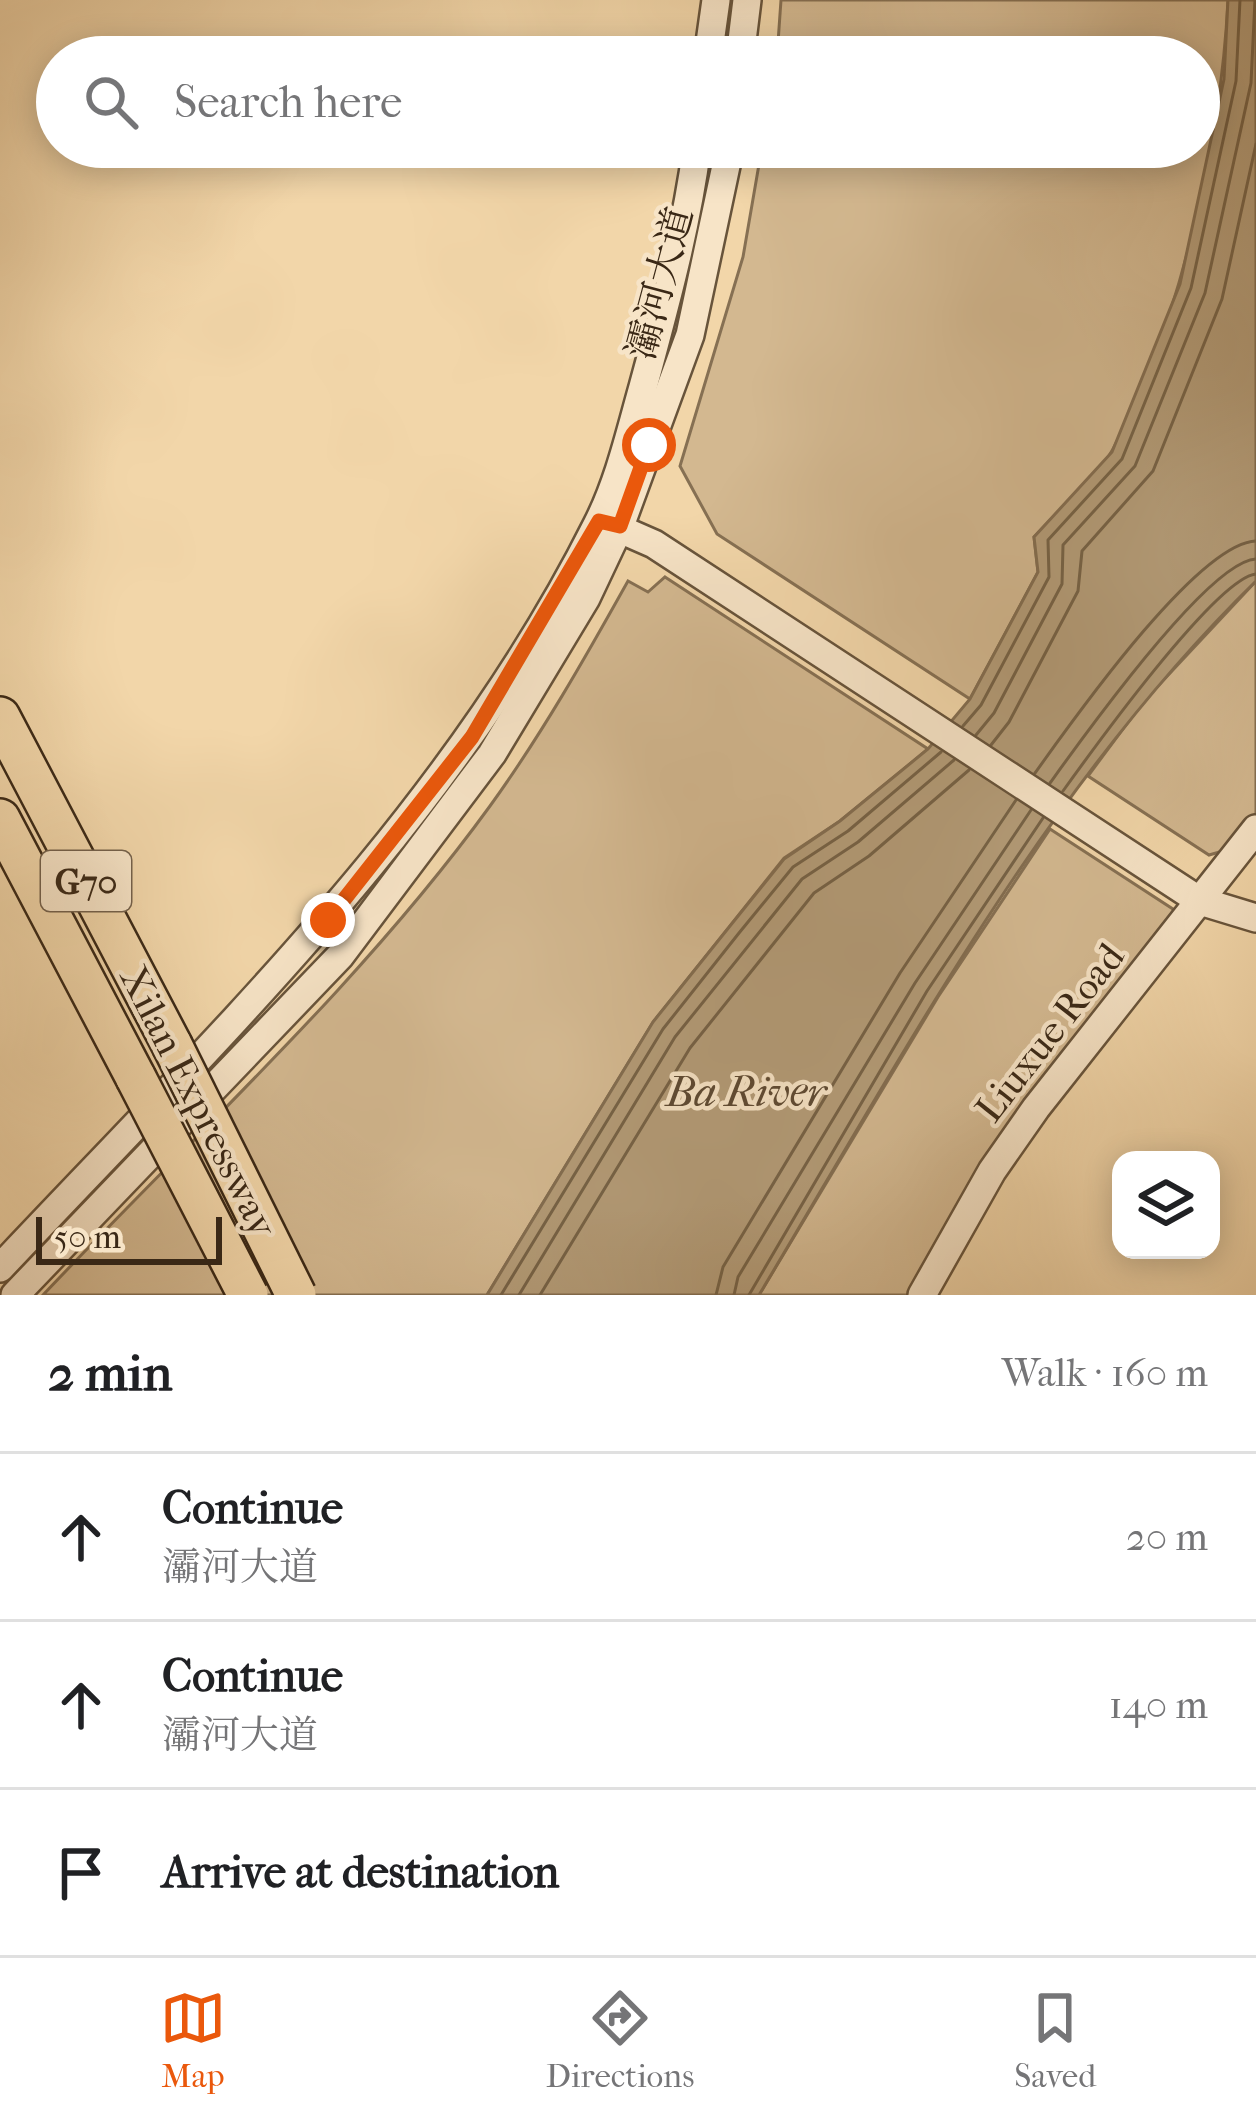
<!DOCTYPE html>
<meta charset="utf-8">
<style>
body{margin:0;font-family:"IM FELL French Canon","Noto Serif SC",serif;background:#f2f2f2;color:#202124}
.controls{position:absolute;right:36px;bottom:36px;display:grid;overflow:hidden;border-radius:24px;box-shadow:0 6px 30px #0003}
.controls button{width:108px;height:108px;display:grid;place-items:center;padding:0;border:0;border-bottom:3px solid #e0e0e0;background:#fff;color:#202124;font:60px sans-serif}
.scale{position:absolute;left:36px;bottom:30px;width:186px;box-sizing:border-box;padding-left:12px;border:6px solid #3a2816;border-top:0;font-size:33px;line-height:42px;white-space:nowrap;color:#3a2816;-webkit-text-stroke:9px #f7e4c7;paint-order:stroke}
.stop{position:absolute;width:36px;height:36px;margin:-27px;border:9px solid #ea580c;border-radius:50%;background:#fff}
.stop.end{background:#ea580c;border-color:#fff;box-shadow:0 3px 12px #0008}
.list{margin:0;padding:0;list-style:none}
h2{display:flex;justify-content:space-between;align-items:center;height:156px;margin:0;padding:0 48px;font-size:51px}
h2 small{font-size:39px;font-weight:400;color:#757577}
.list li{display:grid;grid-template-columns:78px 1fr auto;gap:36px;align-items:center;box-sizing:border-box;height:168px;padding:0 48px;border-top:3px solid #e0e0e0}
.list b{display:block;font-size:45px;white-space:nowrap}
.list p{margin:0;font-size:39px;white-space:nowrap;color:#757577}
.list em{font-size:39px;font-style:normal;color:#757577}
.icon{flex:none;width:66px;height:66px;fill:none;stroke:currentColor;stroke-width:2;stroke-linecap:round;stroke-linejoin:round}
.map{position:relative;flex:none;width:1256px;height:1295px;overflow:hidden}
.search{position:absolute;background:#fff;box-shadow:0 6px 30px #0003;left:36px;right:36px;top:36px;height:132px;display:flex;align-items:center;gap:30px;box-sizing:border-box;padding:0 42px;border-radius:66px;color:#757577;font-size:45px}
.sheet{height:660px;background:#fff}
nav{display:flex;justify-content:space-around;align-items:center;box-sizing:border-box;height:168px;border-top:3px solid #e0e0e0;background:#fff;font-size:33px;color:#757577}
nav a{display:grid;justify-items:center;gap:6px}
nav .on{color:#ea580c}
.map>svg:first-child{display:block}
.green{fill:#d3b890;stroke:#867053;stroke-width:3}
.water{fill:#b39b77;stroke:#836d50;stroke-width:3}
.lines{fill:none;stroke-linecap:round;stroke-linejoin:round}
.shore{stroke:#766246;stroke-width:3}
.minor-casing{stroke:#68543b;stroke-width:32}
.highway-casing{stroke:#3a2816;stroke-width:44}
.minor{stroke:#f7e4c7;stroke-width:27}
.highway{stroke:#f2d6a9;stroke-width:39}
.highway-bridge-casing{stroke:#3a2816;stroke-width:44;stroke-linecap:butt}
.highway-bridge{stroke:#f2d6a9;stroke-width:39}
.route{stroke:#ea580c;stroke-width:15}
.labels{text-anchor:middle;stroke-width:9;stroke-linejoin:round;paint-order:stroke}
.shield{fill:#f7e4c7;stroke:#73604b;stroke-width:3}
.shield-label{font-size:36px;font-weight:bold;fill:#3a2816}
.street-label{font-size:39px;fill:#3a2816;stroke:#f7e4c7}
.water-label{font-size:42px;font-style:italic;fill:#5e4a33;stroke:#f7e4c7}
</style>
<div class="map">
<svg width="1256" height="1295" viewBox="0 0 1256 1295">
<rect width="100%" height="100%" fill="#f2d6a9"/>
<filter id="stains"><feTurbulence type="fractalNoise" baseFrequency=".00167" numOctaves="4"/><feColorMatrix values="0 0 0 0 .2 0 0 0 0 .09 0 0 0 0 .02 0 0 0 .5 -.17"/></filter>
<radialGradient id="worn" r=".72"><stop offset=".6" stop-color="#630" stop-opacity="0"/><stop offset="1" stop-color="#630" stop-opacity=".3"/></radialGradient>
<!-- green -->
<g class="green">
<path d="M781,0H1228C1221,140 1180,325 1113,449C1098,477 1056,512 1034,537L1038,572L970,699L717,534L680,466L743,257L762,147H1199V57H777Z"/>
<path d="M665,577L928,749L840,821L784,858L730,926L653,1022L487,1295H43C193,1136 361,984 490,806C542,734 585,658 628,581L648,592Z"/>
<polygon points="1256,581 1256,815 1230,849 1209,855 1088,776 1143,702"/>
<polygon points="1050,829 1179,913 920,1295 759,1295 938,997"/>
</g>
<!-- water -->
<path class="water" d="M1228,0H1256V581C1048,784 907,1048 759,1295H487L653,1022L730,926L784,859L840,821L928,749L970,699L1038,572L1034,537L1112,452L1180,284L1224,79Z"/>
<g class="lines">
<!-- shore -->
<g class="shore">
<polyline points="963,726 981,705 1049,577 1048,540 1122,459 1191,288 1236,81 1240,0"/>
<polyline points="976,735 994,713 1062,584 1063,545 1135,466 1205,293 1251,83 1255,0"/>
<polyline points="991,745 1009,722 1078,591 1082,551 1153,471 1222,299 1256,144"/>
<path d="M1035,773C1071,723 1197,543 1256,541"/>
<path d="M1050,783C1081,740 1208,561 1256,559"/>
<path d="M1063,791C1091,752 1216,578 1256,574"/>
<polyline points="501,1295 663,1029 739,933 793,867 848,831 941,752"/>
<polyline points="519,1295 675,1037 802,879 858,842 954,760"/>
<polyline points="540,1295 690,1048 814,893 869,856 969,770"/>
<polyline points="716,1295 723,1267 900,973 1016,800"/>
<polyline points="734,1295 738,1277 915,983 1031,810"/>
<polyline points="749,1295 927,991 1043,818"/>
</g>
<defs>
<g id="minor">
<polyline points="708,57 716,0"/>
<polyline points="740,57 747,0"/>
<polyline points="606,523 654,544 1200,901 1256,918"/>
<path d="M0,1268C218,1036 453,813 597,525C619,482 630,433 643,387C665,306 686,230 697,147"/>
<polyline points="15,1295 340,956 492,754 586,598 620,526 690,335 730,147"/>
<polyline points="922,1295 992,1171 1036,1108 1256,829"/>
</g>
<g id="highway">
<polyline points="0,717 172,1045"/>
<polyline points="0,819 136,1078"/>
</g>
</defs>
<!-- minor casing -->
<use href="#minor" class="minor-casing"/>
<!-- highway casing -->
<use href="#highway" class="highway-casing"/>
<!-- minor -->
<use href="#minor" class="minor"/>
<!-- highway -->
<use href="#highway" class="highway"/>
<defs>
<g id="highway-bridge">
<polyline points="172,1045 296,1295"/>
<polyline points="136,1078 248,1295"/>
</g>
</defs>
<!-- highway-bridge casing -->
<use href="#highway-bridge" class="highway-bridge-casing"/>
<!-- highway-bridge -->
<use href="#highway-bridge" class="highway-bridge"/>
</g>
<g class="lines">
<!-- route -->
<polyline class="route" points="328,920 472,737 599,521 620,526 649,445"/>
</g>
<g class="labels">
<!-- shield labels -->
<rect class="shield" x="41" y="851" width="90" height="60" rx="9"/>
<g class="shield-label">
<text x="86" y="894">G70</text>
</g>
<!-- street labels -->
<g class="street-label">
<text transform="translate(659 283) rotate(-75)" y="14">灞河大道</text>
<text transform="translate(1049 1032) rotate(-52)" y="14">Liuxue Road</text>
<text transform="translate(199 1101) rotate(63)" y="14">Xilan Expressway</text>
</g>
<!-- water labels -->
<g class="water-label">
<text x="746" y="1106">Ba River</text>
</g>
</g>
<rect width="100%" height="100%" filter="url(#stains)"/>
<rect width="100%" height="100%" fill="url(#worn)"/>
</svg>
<div class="controls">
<button><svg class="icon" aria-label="layers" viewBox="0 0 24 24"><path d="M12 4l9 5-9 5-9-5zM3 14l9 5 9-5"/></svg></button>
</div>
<div class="scale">50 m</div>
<div class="stop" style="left:649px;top:445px"></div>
<div class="stop end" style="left:328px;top:920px"></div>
<div class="search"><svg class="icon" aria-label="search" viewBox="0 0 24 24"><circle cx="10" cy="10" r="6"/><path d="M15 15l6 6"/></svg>Search here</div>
</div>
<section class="sheet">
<h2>2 min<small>Walk · 160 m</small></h2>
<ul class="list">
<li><svg class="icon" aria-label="ahead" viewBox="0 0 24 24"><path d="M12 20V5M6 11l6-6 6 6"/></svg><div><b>Continue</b><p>灞河大道</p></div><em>20 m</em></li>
<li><svg class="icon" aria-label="ahead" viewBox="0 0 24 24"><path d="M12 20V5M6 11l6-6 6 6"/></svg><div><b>Continue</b><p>灞河大道</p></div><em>140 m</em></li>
<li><svg class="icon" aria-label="arrive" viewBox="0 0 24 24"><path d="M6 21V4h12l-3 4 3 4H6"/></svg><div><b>Arrive at destination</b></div></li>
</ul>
</section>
<nav>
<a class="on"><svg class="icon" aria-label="map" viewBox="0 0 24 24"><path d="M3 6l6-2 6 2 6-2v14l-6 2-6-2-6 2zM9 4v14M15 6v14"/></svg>Map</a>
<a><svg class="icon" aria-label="directions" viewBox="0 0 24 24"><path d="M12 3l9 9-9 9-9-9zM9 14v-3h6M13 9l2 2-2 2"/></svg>Directions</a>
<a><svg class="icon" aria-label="saved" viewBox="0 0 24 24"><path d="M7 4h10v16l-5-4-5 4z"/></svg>Saved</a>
</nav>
